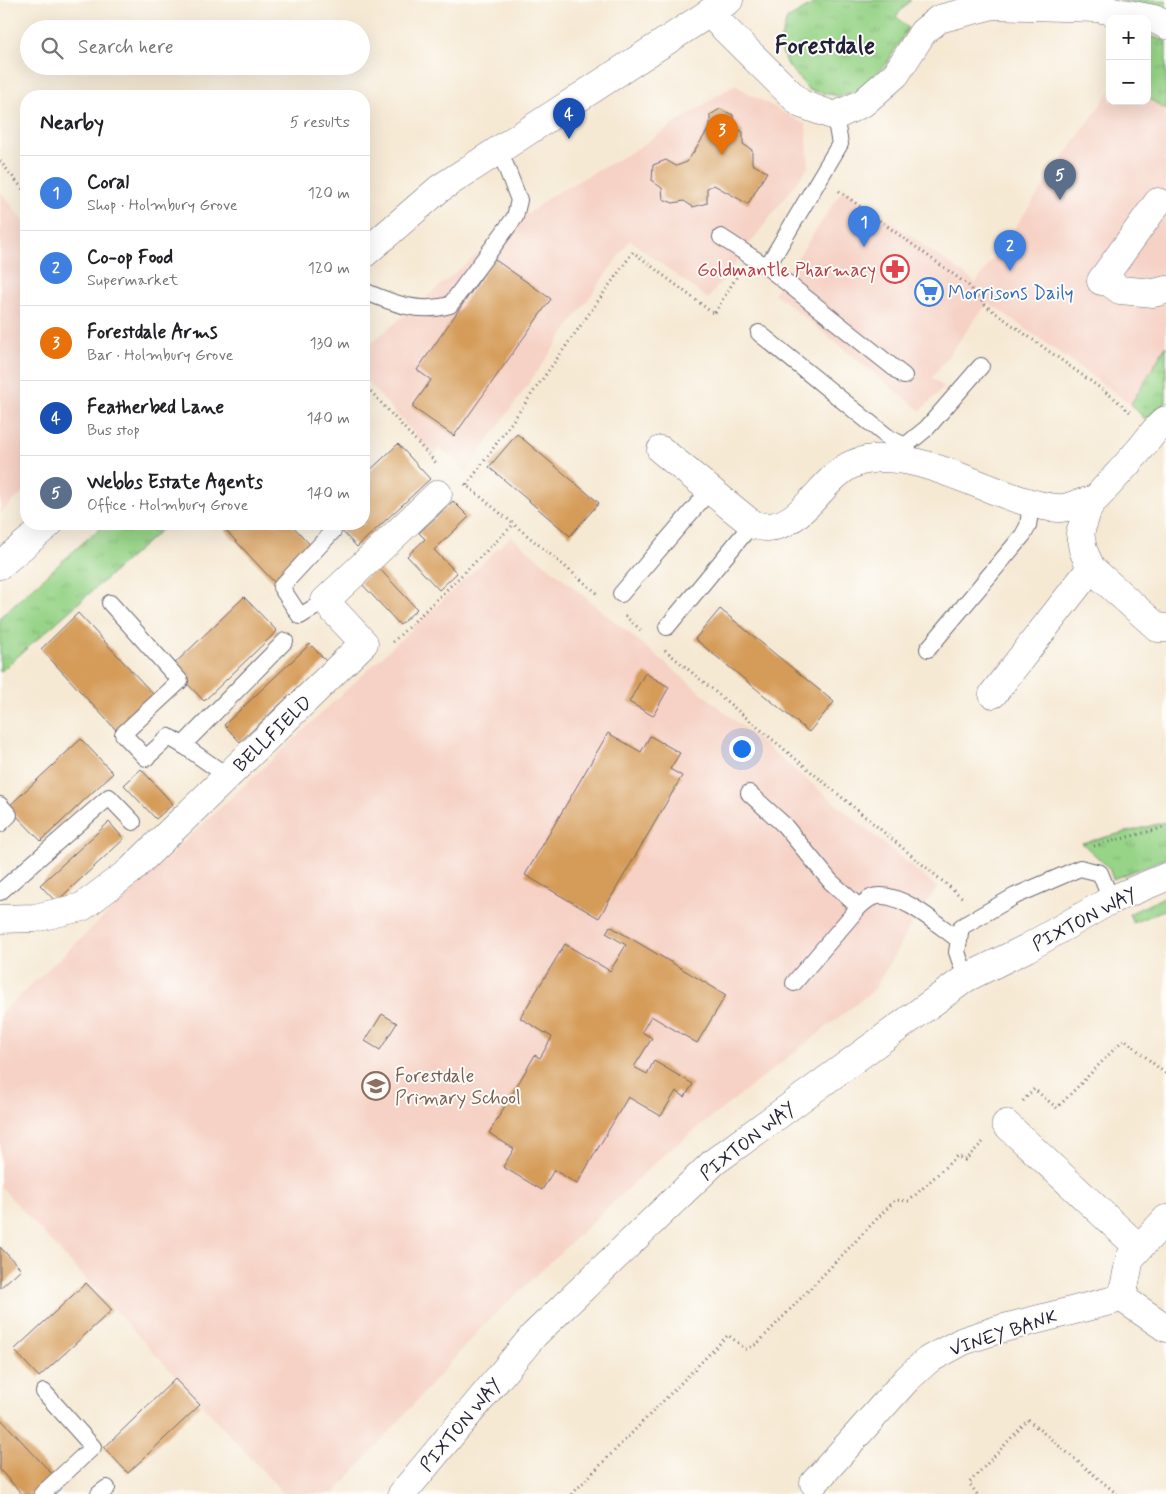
<!DOCTYPE html>
<meta charset="utf-8">
<style>
body{margin:0;font-family:Mynerve,sans-serif;background:#f6f6f6;color:#202124}
.controls{position:absolute;right:15px;top:15px;display:grid;overflow:hidden;border-radius:10px;box-shadow:0 5px 20px #0002}
.controls button{width:45px;height:45px;display:grid;place-items:center;padding:0;border:0;border-bottom:1px solid #e0e0e0;background:#fff;color:#202124;font:25px sans-serif}
.you{position:absolute;left:741px;top:748px;width:18px;height:18px;margin:-12px;border:4px solid #fff;border-radius:50%;background:#1a73e8;box-shadow:0 0 0 8px #1a73e833}
.badge{display:grid;place-items:center;width:32px;height:32px;border-radius:50%;background:#b5179e;color:#fff;font-size:16px;font-weight:700}
.pin{position:absolute;translate:-50% -41px;filter:drop-shadow(0 1px 2px #0008)}
.pin::after{content:'';position:absolute;top:26px;width:18px;height:15px;background:inherit;clip-path:polygon(0 0,100% 0,50% 100%)}
.list{margin:0;padding:0;list-style:none}
h2{display:flex;justify-content:space-between;align-items:center;height:65px;margin:0;padding:0 20px;font-size:21px}
h2 small{font-size:16px;font-weight:400;color:#757577}
.list li{display:grid;grid-template-columns:32px 1fr auto;gap:15px;align-items:center;box-sizing:border-box;height:75px;padding:0 20px;border-top:1px solid #e0e0e0}
.list b{display:block;font-size:19px;white-space:nowrap}
.list p{margin:0;font-size:16px;white-space:nowrap;color:#757577}
.list em{font-size:16px;font-style:normal;color:#757577}
.icon{flex:none;width:28px;height:28px;fill:none;stroke:currentColor;stroke-width:2;stroke-linecap:round;stroke-linejoin:round}
.map{position:relative;flex:none;width:1166px;height:1494px;overflow:hidden}
.search{position:absolute;background:#fff;box-shadow:0 5px 20px #0002;left:20px;top:20px;width:350px;height:55px;display:flex;align-items:center;gap:12px;box-sizing:border-box;padding:0 18px;border-radius:28px;color:#757577;font-size:19px}
.panel{position:absolute;background:#fff;box-shadow:0 5px 20px #0002;left:20px;top:90px;width:350px;height:440px;border-radius:20px}
.map>svg:first-child{display:block}
.built{fill:#f6d1c5}
.grass{fill:url(#grass-tufts);stroke:#5c7b62}
.building{fill:#d59b59}
.lines{fill:none;stroke-linecap:round;stroke-linejoin:round}
.lane-casing{stroke:#6c6871;stroke-width:18}
.street-casing{stroke:#6c6871;stroke-width:29}
.primary-casing{stroke:#6c6871;stroke-width:29}
.path{stroke:#6c6871;stroke-width:3;stroke-dasharray:1 4;stroke-linecap:butt}
.lane{stroke:#fff;stroke-width:16}
.street{stroke:#fff;stroke-width:28}
.primary{stroke:#fff;stroke-width:28}
.labels{text-anchor:middle;stroke-width:4;stroke-linejoin:round;paint-order:stroke}
.health-label{font-size:19px;fill:#be3a42;stroke:#fdfcf7;text-anchor:end}
.shop-label{font-size:19px;fill:#366cbe;stroke:#fdfcf7;text-anchor:start}
.street-label{font-size:19px;fill:#22223b;stroke:#fdfcf7}
.education-label{font-size:19px;fill:#785e54;stroke:#fdfcf7;text-anchor:start}
.district-label{font-size:24px;font-weight:bold;fill:#22223b;stroke:#fdfcf7}
</style>
<div class="map">
<svg width="1166" height="1494" viewBox="0 0 1166 1494">
<defs>
<pattern id="grass-tufts" width="24" height="20" patternUnits="userSpaceOnUse" patternTransform="scale(1.25)"><rect width="24" height="20" fill="#97d488"/><path d="M3 7l-1-3M5 7V3M7 7l1-3M15 17l-1-3M17 17v-4M19 17l1-3" fill="none" stroke="#82b676"/></pattern>
</defs>
<rect width="100%" height="100%" fill="#fdfcf7"/>
<filter id="ink" filterUnits="userSpaceOnUse"><feTurbulence type="fractalNoise" baseFrequency=".02" numOctaves="2"/><feDisplacementMap in="SourceGraphic" scale="10" xChannelSelector="R" yChannelSelector="G"/><feConvolveMatrix kernelMatrix="1 2 1 2 8 2 1 2 1" color-interpolation-filters="sRGB"/></filter>
<filter id="wash" filterUnits="userSpaceOnUse"><feTurbulence type="fractalNoise" baseFrequency=".0096" numOctaves="4" result="noise"/><feDisplacementMap in="SourceGraphic" scale="20" xChannelSelector="R" yChannelSelector="G"/><feGaussianBlur stdDeviation="1.12" result="paint"/><feColorMatrix in="noise" values="0 0 0 0 0 0 0 0 0 0 0 0 0 0 0 0 0 1.4 0 .05"/><feComposite in="paint" operator="in"/></filter>
<g filter="url(#wash)">
<rect width="100%" height="100%" fill="#f6e9d4"/>
<!-- built -->
<g class="built">
<polygon points="734,85 806,125 809,166 708,299 630,240 466,472 439,447 434,456 364,378 364,349 497,238 551,196 635,150"/>
<polygon points="1110,91 1110,101 1147,101 1147,97 1166,110 1166,346 1131,404 988,302 932,378 944,387 921,411 774,293 844,188 976,283"/>
<polygon points="0,191 26,223 26,490 0,513"/>
<polygon points="511,536 938,888 919,911 874,990 661,1157 482,1327 334,1494 284,1494 0,1186 0,1014"/>
</g>
<!-- grass -->
<g class="grass">
<polygon points="820,0 911,0 896,16 908,28 887,63 859,91 838,96 809,90 786,63 779,44 787,19"/>
<polygon points="1116,0 1166,0 1166,11"/>
<polygon points="1147,35 1166,41 1166,110 1147,97"/>
<polygon points="1166,346 1166,402 1146,420 1131,404"/>
<polygon points="104,524 168,524 0,672 0,617"/>
<polygon points="1166,822 1166,858 1113,879 1109,868 1082,843"/>
<polygon points="1166,896 1166,909 1133,923 1129,914"/>
</g>
<g id="blocks">
<!-- building -->
<g class="building">
<polygon points="720,109 733,115 733,126 743,132 743,144 752,150 752,164 767,172 748,204 714,185 707,188 707,203 693,207 684,201 673,203 663,199 662,188 652,181 653,165 666,160 676,166 687,162 710,127 710,115"/>
<polygon points="494,259 551,299 454,436 412,407 431,380 417,370"/>
<polygon points="517,434 599,503 570,536 489,467"/>
<polygon points="398,444 430,479 357,547 335,524 364,524 364,476"/>
<polygon points="453,501 469,517 434,550 457,573 439,590 407,556 425,539 419,533"/>
<polygon points="220,524 291,524 313,548 275,583"/>
<polygon points="377,566 417,609 400,625 360,582"/>
<polygon points="244,597 277,631 204,701 171,667"/>
<polygon points="720,609 834,702 809,732 695,639"/>
<polygon points="78,613 155,696 117,731 41,649"/>
<polygon points="310,644 326,661 240,742 224,725"/>
<polygon points="645,673 669,687 653,716 629,702"/>
<polygon points="608,733 641,752 650,736 680,753 670,769 682,776 599,918 525,875"/>
<polygon points="81,739 113,773 41,841 8,807"/>
<polygon points="141,769 173,804 156,819 124,785"/>
<polygon points="109,822 124,839 56,902 40,885"/>
<polygon points="610,926 726,995 697,1043 651,1016 642,1032 652,1038 634,1067 647,1074 654,1061 693,1084 685,1097 676,1091 661,1116 628,1097 577,1184 554,1170 542,1190 503,1167 514,1149 489,1133 535,1055 540,1058 552,1037 520,1018 565,944 610,971 626,945 606,933"/>
<polygon points="382,1014 397,1023 380,1050 365,1041"/>
<polygon points="0,1247 21,1269 0,1288"/>
<polygon points="86,1283 112,1310 39,1377 14,1350"/>
<polygon points="175,1379 200,1405 128,1473 104,1448"/>
<polygon points="0,1418 53,1475 33,1494 22,1494 0,1470"/>
</g>
</g>
</g>
<g filter="url(#ink)">
<use href="#blocks" fill-opacity="0" stroke="#6c6871" stroke-width="1"/>
<g class="lines">
<defs>
<g id="lane">
<polyline points="835,116 840,144 767,267 904,376"/>
<polyline points="721,237 767,267"/>
<path d="M364,291C392,303 419,314 450,305L515,217L519,200L499,149"/>
<polyline points="759,333 869,422 889,438 905,446"/>
<polyline points="902,455 905,446 927,428 981,366"/>
<polyline points="621,594 710,490"/>
<polyline points="325,601 300,616 281,587 333,531 327,524"/>
<polyline points="110,603 180,681 123,734 146,758 169,737 184,746"/>
<polyline points="667,627 752,524"/>
<polyline points="928,649 1023,535 1028,526 1031,504"/>
<polyline points="227,776 183,745 285,641"/>
<polyline points="749,793 784,825 831,882 859,907"/>
<polyline points="0,805 9,815 0,824"/>
<polyline points="0,892 109,797 133,822"/>
<polyline points="966,978 957,952 961,927 1015,896 1080,868 1100,873 1111,900"/>
<path d="M794,983L859,907C865,902 870,896 879,896C904,894 939,926 959,940"/>
<polyline points="42,1494 93,1447 44,1392"/>
<polyline points="99,1494 107,1488"/>
</g>
<g id="street">
<polyline points="709,13 801,104 835,116 863,103 896,74 923,32 939,19 993,5 1097,8 1154,19 1166,25"/>
<polyline points="1103,278 1120,290 1154,293 1166,290"/>
<polyline points="1101,281 1158,202"/>
<path d="M661,450L752,524C798,541 819,478 853,464C914,439 997,504 1058,508C1065,509 1073,505 1080,503C1084,502 1091,501 1095,499C1099,496 1104,489 1108,485C1119,473 1130,461 1141,448C1149,439 1156,427 1166,420"/>
<polyline points="1094,499 1088,508 1080,533 1083,550 1091,568 1158,628 1166,628"/>
<polyline points="993,694 1091,568"/>
<polyline points="0,919 35,918 82,907 130,871 364,643 325,601 438,494"/>
<polyline points="1006,1124 1138,1247"/>
<polyline points="1122,1298 1166,1328"/>
<polyline points="814,1483 907,1379 928,1360 963,1341 1000,1329 1122,1298 1130,1258 1166,1219"/>
<polyline points="402,1494 534,1335 714,1162 966,978 1027,948 1111,900 1166,877"/>
</g>
<g id="primary">
<polyline points="364,254 439,189 729,0"/>
<polyline points="0,565 49,524"/>
</g>
</defs>
<!-- lane casing -->
<use href="#lane" class="lane-casing"/>
<!-- street casing -->
<use href="#street" class="street-casing"/>
<!-- primary casing -->
<use href="#primary" class="primary-casing"/>
<!-- path -->
<g class="path">
<polyline points="0,161 26,193"/>
<polyline points="839,191 968,285 986,306 1114,398 1131,413"/>
<polyline points="364,384 438,465"/>
<polyline points="465,484 597,593"/>
<polyline points="467,485 633,252 714,314 737,276"/>
<polyline points="625,616 643,632"/>
<polyline points="393,642 514,524"/>
<polyline points="665,650 964,899"/>
<polyline points="1094,846 1166,827"/>
<polyline points="1023,1101 1034,1089 1057,1108 1124,1039 1166,1074"/>
<polyline points="572,1494 728,1335 746,1349 757,1344 895,1200 909,1201 957,1156 965,1160 984,1141"/>
<polyline points="977,1494 969,1483 1028,1420 1117,1494"/>
</g>
<!-- lane -->
<use href="#lane" class="lane"/>
<!-- street -->
<use href="#street" class="street"/>
<!-- primary -->
<use href="#primary" class="primary"/>
</g>
</g>
<!-- icons -->
<defs>
<symbol id="pharmacy-ring" viewBox="-11 -11 22 22"><circle r="9.5" fill="#fdfcf7" stroke="#e0444e" stroke-width="1.5"/><path d="M-2-6h4v4h4v4h-4v4h-4v-4h-4v-4h4Z" fill="#e0444e"/></symbol>
<symbol id="supermarket-ring" viewBox="-11 -11 22 22"><circle r="9.5" fill="#fdfcf7" stroke="#3f7fe0" stroke-width="1.5"/><path d="M-6-5.5h2.5l.6 2H6L4.5 2H-2.5L-4.4-4H-6ZM-1.5 3.2a1.3 1.3 0 1 0 .1 0ZM3 3.2a1.3 1.3 0 1 0 .1 0Z" fill="#3f7fe0"/></symbol>
<symbol id="school-ring" viewBox="-11 -11 22 22"><circle r="9.5" fill="#fdfcf7" stroke="#8d6e63" stroke-width="1.5"/><path d="M0-5L7-2L0 1L-7-2ZM-4 1L0 2.5L4 1V4Q0 6-4 4Z" fill="#8d6e63"/></symbol>
</defs>
<g fill-rule="evenodd">
<use href="#pharmacy-ring" x="879" y="253" width="32" height="32"/>
<use href="#supermarket-ring" x="913" y="276" width="32" height="32"/>
<use href="#school-ring" x="360" y="1070" width="32" height="32"/>
</g>
<g class="labels">
<!-- health labels -->
<g class="health-label">
<text x="876" y="276">Goldmantle Pharmacy</text>
</g>
<!-- shop labels -->
<g class="shop-label">
<text x="948" y="299">Morrisons Daily</text>
</g>
<!-- street labels -->
<g class="street-label">
<text transform="translate(272 733) rotate(-44)" y="7">BELLFIELD</text>
<text transform="translate(1084 918) rotate(-28)" y="7">PIXTON WAY</text>
<text transform="translate(747 1140) rotate(-38)" y="7">PIXTON WAY</text>
<text transform="translate(1003 1332) rotate(-18)" y="7">VINEY BANK</text>
<text transform="translate(460 1424) rotate(-50)" y="7">PIXTON WAY</text>
</g>
<!-- education labels -->
<g class="education-label">
<text x="395" y="1082">Forestdale<tspan x="395" dy="22">Primary School</tspan></text>
</g>
<!-- district labels -->
<g class="district-label">
<text x="825" y="53">Forestdale</text>
</g>
</g>
</svg>
<div class="controls">
<button>+</button>
<button>−</button>
</div>
<div class="you"></div>
<div class="pin badge" style="left:864px;top:247px;background:#3f7fe0">1</div>
<div class="pin badge" style="left:1010px;top:271px;background:#3f7fe0">2</div>
<div class="pin badge" style="left:722px;top:155px;background:#e8710a">3</div>
<div class="pin badge" style="left:569px;top:139px;background:#1a4fb4">4</div>
<div class="pin badge" style="left:1060px;top:200px;background:#5c6f8a">5</div>
<div class="search"><svg class="icon" aria-label="search" viewBox="0 0 24 24"><circle cx="10" cy="10" r="6"/><path d="M15 15l6 6"/></svg>Search here</div>
<section class="panel">
<h2>Nearby<small>5 results</small></h2>
<ul class="list">
<li><span class="badge" style="background:#3f7fe0">1</span><div><b>Coral</b><p>Shop · Holmbury Grove</p></div><em>120 m</em></li>
<li><span class="badge" style="background:#3f7fe0">2</span><div><b>Co-op Food</b><p>Supermarket</p></div><em>120 m</em></li>
<li><span class="badge" style="background:#e8710a">3</span><div><b>Forestdale Arms</b><p>Bar · Holmbury Grove</p></div><em>130 m</em></li>
<li><span class="badge" style="background:#1a4fb4">4</span><div><b>Featherbed Lane</b><p>Bus stop</p></div><em>140 m</em></li>
<li><span class="badge" style="background:#5c6f8a">5</span><div><b>Webbs Estate Agents</b><p>Office · Holmbury Grove</p></div><em>140 m</em></li>
</ul>
</section>
</div>
